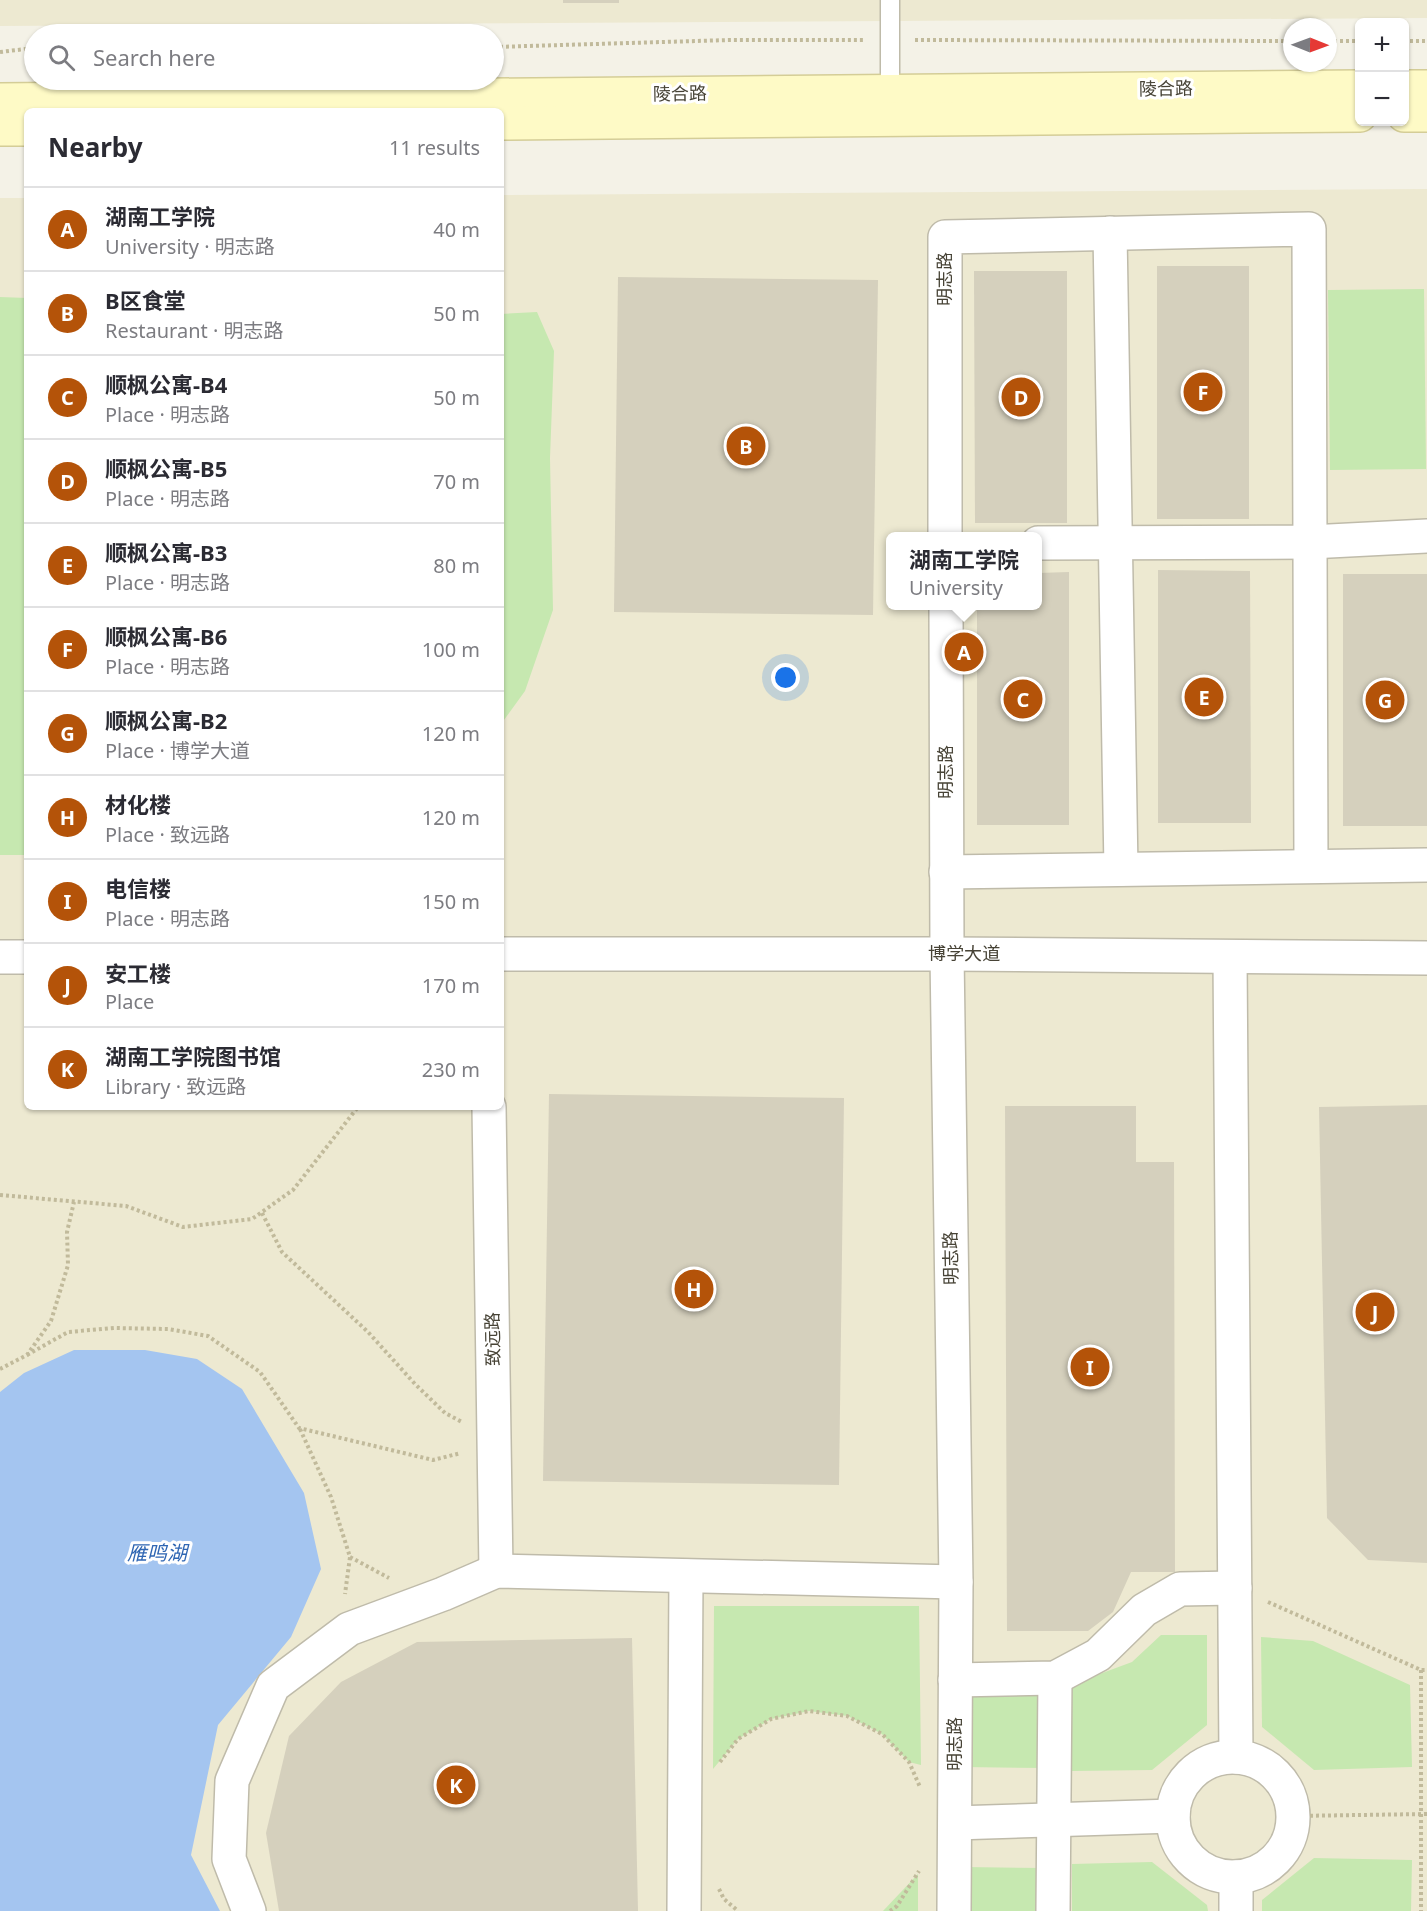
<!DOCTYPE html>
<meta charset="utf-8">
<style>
body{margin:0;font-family:"Noto Sans","Noto Sans SC",sans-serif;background:#f7f7f7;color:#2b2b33}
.controls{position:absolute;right:18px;top:18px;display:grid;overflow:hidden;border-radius:9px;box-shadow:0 2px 4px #0004}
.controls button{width:54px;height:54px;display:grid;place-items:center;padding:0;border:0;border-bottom:2px solid #e1e1e2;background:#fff;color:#2b2b33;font:30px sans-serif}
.compass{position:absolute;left:1283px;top:18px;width:54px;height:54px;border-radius:50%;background:#fff;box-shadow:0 2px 4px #0004;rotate:91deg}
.you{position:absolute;left:786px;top:678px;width:21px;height:21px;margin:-15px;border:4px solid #fff;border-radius:50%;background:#1a73e8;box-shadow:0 0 0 9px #1a73e833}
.badge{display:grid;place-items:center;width:39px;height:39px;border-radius:50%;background:#b45309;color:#fff;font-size:20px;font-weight:700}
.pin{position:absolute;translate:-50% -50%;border:3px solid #fff;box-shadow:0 2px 6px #0006}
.popup{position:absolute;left:886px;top:532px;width:156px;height:78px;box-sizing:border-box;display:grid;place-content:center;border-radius:9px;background:#fff;filter:drop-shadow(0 2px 4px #0005);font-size:20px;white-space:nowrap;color:#7c7c81}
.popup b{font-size:22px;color:#2b2b33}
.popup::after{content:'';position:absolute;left:50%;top:100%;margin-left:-12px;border:12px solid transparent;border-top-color:#fff}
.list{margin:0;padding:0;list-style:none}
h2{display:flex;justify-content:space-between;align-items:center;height:78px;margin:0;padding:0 24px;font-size:26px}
h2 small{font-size:20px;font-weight:400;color:#7c7c81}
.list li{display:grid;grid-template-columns:39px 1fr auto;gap:18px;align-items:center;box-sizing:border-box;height:84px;padding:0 24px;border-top:2px solid #e1e1e2}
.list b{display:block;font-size:22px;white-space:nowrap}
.list p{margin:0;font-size:20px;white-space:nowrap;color:#7c7c81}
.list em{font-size:20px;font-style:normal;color:#7c7c81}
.icon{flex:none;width:33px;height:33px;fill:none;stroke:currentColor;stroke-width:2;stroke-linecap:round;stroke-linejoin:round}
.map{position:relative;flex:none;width:1427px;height:1911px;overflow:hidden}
.search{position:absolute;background:#fff;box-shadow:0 2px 4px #0004;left:24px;top:24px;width:480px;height:66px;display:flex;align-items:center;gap:15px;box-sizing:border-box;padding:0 21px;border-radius:33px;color:#7c7c81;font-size:22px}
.panel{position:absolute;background:#fff;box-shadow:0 2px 4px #0004;left:24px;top:108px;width:480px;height:1002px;border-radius:9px}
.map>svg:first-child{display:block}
.education{fill:#ede9d1;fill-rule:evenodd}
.green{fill:#c6e8b0}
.water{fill:#a4c5f0}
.building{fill:#d5d0bd}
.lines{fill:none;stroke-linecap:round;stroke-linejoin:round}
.lane-casing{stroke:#bfbbaa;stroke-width:21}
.street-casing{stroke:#bfbbaa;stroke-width:36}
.secondary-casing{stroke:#d4cd97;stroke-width:36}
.path{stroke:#c1ba9b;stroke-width:4;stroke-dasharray:3 3;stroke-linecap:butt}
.lane{stroke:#fff;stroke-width:18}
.street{stroke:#fff;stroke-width:33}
.secondary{stroke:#fefac6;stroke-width:33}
.labels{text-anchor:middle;stroke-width:6;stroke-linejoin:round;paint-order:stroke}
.street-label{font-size:18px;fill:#474336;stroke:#fff}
.water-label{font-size:20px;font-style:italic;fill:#2f66b3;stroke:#fff}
</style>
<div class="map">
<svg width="1427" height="1911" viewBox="0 0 1427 1911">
<rect width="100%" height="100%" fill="#f4f2e7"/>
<!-- education -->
<g class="education">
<polygon points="0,0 1427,0 1427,18 0,26"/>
<path d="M1427,189V1911H0V198H27V1107H501V195ZM890,536H1038V606H890Z"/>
</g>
<!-- green -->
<g class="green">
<polygon points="1424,289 1426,469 1330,470 1328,290"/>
<polygon points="0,297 27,298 27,855 0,855"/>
<polygon points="537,312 554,351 550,458 553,610 525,691 501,724 501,314"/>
<polygon points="714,1606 919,1606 921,1765 909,1762 882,1734 848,1716 809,1711 771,1719 738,1739 713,1769"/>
<polygon points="1161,1635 1207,1635 1207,1725 1152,1770 1072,1771 1070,1685 1132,1662"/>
<polygon points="1261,1637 1313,1641 1410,1685 1412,1767 1314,1770 1262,1727"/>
<polygon points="964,1690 1046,1691 1045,1768 963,1767"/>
<polygon points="1314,1858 1412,1860 1411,1911 1262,1911 1262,1900"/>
<polygon points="1152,1862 1207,1905 1208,1911 1072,1911 1072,1864"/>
<polygon points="964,1867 1046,1868 1046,1911 964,1911"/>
<polygon points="918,1874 918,1911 883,1911"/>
</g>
<!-- water -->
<polygon class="water" points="74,1350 145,1350 197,1359 242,1389 304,1493 321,1569 291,1637 218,1725 191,1855 220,1911 0,1911 0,1392 24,1373"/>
<!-- building -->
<g class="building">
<rect x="563" y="0" width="56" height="3"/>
<rect x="1157" y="266" width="92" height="253"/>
<polygon points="974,271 1067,271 1067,523 975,523"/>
<polygon points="618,277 878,280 873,615 614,612"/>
<polygon points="1158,570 1250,571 1251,823 1158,823"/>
<polygon points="1069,572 1069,825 977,825 977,606 1038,606 1038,573"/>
<rect x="1343" y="574" width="84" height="252"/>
<polygon points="549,1094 844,1098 839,1485 543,1481"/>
<polygon points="1427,1105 1427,1563 1368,1560 1327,1518 1319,1107"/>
<polygon points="1005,1106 1136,1106 1136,1162 1174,1162 1175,1572 1131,1572 1113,1612 1088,1631 1007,1631"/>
<polygon points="632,1638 638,1911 279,1911 266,1833 289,1736 341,1682 417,1642"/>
</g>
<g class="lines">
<defs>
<polyline id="lane" points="890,0 890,97"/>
<g id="street">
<polyline points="1110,233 1121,869"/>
<polyline points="945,536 945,237 1309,229 1311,866"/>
<polyline points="1038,543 1310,542 1427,536"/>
<polyline points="946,606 947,954 956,1582 954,1911"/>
<polyline points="946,872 1427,865"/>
<polyline points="501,954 947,954 1427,958"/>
<polyline points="0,957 27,957"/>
<polyline points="1230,957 1236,1757"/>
<polyline points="489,1107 496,1571"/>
<polyline points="955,1680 1055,1678 1098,1655 1144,1610 1180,1589 1235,1588"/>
<circle cx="1233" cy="1817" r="60"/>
<polyline points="955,1823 1173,1816"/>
<polyline points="1236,1877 1236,1911"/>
<polyline points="249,1911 229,1859 232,1781 273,1686 349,1629 443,1594 496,1571 956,1582"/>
<polyline points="684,1911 686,1576"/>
<polyline points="1053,1911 1055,1678"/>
</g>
<g id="secondary">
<polyline points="1404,87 1427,87"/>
<polyline points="0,100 1360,87"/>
<polyline points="1404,115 1427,115"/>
<polyline points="501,123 1360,115"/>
<polyline points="0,129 27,129"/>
</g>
</defs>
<!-- lane casing -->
<use href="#lane" class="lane-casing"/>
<!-- street casing -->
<use href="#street" class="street-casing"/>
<!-- secondary casing -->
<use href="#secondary" class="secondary-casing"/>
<!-- path -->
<g class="path">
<polyline points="915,40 1292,41"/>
<polyline points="1328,41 1360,41"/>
<polyline points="1404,41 1427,41"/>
<polyline points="494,47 730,40 865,40"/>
<polyline points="0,52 34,48"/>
<polyline points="0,1195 126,1206 183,1227 252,1219 293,1190 358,1107"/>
<polyline points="262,1213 282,1252 368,1332 415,1384 445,1413 462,1422"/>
<polyline points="27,1355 68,1332 114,1328 168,1329 208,1336 260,1372 299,1428 433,1460 461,1453"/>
<polyline points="0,1369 27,1355 51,1321 68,1265 67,1232 74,1202"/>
<polyline points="300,1429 331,1497 350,1557 345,1594"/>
<polyline points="350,1557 389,1578"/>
<polyline points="1268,1602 1421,1670 1427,1670"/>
<polyline points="1421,1670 1421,1911"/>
<polyline points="720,1762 738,1739 771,1719 809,1711 847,1716 882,1734 909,1762 920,1787"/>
<polyline points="1292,1816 1427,1814"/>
<polyline points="719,1889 724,1899 738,1911"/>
<polyline points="890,1911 897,1906 919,1871"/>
</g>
<!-- lane -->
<use href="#lane" class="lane"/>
<!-- street -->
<use href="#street" class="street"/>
<!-- secondary -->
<use href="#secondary" class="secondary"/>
</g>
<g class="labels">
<!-- street labels -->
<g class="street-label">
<text transform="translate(1166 89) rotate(-1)" y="6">陵合路</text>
<text transform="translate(680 94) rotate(-1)" y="6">陵合路</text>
<text transform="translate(945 279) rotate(-90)" y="6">明志路</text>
<text transform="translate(946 772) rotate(-90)" y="6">明志路</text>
<text x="964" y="960">博学大道</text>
<text transform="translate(951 1258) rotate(-91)" y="6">明志路</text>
<text transform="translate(493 1339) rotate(-91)" y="6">致远路</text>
<text transform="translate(955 1744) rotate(-90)" y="6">明志路</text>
</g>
<!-- water labels -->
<g class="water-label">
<text x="157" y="1560">雁鸣湖</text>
</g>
</g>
</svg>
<div class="controls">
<button>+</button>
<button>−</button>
</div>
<svg class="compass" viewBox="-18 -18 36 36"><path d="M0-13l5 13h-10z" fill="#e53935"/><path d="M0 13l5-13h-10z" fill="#7c7c81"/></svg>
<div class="you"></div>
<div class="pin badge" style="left:964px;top:652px">A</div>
<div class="popup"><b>湖南工学院</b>University</div>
<div class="pin badge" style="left:746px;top:446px">B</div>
<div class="pin badge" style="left:1023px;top:699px">C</div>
<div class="pin badge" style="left:1021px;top:397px">D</div>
<div class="pin badge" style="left:1204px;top:697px">E</div>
<div class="pin badge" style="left:1203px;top:392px">F</div>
<div class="pin badge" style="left:1385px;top:700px">G</div>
<div class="pin badge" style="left:694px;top:1289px">H</div>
<div class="pin badge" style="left:1090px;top:1367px">I</div>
<div class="pin badge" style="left:1375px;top:1312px">J</div>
<div class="pin badge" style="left:456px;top:1785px">K</div>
<div class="search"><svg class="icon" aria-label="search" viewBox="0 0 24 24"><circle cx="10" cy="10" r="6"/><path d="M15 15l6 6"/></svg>Search here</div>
<section class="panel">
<h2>Nearby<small>11 results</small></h2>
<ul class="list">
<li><span class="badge">A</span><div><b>湖南工学院</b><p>University · 明志路</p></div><em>40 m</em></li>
<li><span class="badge">B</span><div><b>B区食堂</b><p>Restaurant · 明志路</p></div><em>50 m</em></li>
<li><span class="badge">C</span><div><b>顺枫公寓-B4</b><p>Place · 明志路</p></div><em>50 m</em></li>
<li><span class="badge">D</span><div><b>顺枫公寓-B5</b><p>Place · 明志路</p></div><em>70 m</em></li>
<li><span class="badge">E</span><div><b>顺枫公寓-B3</b><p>Place · 明志路</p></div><em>80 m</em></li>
<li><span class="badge">F</span><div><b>顺枫公寓-B6</b><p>Place · 明志路</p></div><em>100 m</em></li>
<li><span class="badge">G</span><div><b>顺枫公寓-B2</b><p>Place · 博学大道</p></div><em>120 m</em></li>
<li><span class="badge">H</span><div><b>材化楼</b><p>Place · 致远路</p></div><em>120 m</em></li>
<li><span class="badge">I</span><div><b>电信楼</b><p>Place · 明志路</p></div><em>150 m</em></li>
<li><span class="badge">J</span><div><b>安工楼</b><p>Place</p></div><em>170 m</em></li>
<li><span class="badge">K</span><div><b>湖南工学院图书馆</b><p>Library · 致远路</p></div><em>230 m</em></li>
</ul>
</section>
</div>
